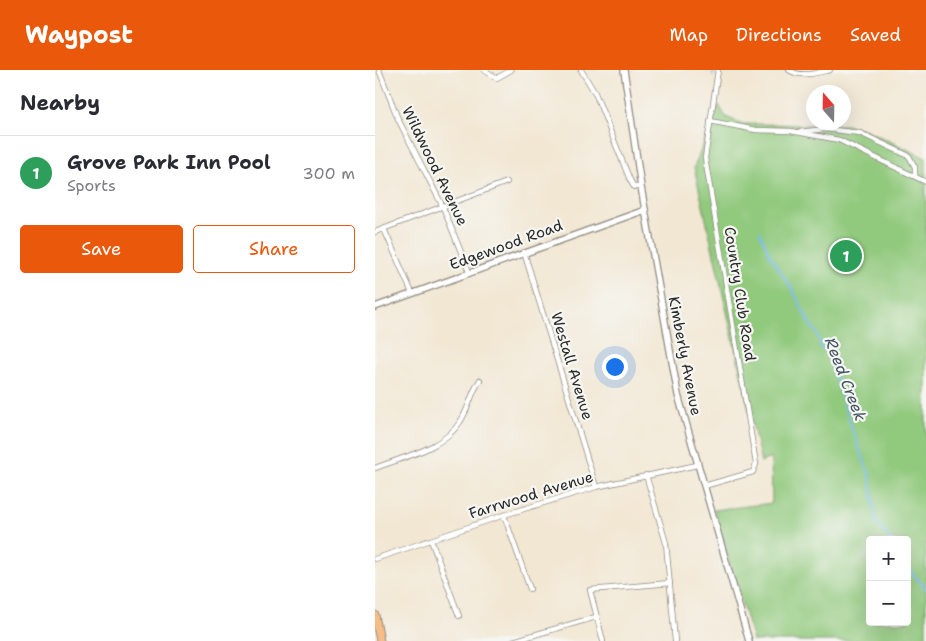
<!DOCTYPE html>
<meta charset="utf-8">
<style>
body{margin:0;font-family:"Shantell Sans",sans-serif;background:#f2f2f3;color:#2b2b33}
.controls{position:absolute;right:15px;bottom:15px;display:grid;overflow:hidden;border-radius:5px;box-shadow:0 5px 20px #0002}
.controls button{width:45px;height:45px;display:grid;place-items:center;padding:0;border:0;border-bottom:1px solid #e1e1e2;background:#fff;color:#2b2b33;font:25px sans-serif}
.compass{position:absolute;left:431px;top:15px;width:45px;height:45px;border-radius:50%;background:#fff;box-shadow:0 5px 20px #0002;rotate:340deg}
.you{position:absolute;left:239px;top:296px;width:18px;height:18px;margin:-12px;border:4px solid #fff;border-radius:50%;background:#1a73e8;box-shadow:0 0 0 8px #1a73e833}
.badge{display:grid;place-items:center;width:32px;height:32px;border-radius:50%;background:#ea580c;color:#fff;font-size:16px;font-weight:700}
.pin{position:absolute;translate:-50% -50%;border:2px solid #fff;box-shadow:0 1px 5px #0006}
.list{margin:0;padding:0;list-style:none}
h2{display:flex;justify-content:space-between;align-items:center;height:65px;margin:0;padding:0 20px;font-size:21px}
h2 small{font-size:16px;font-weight:400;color:#7c7c81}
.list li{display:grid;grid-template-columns:32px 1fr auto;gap:15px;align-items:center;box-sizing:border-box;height:75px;padding:0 20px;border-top:1px solid #e1e1e2}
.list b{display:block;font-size:19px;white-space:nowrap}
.list p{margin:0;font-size:16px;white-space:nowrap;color:#7c7c81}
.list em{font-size:16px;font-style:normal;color:#7c7c81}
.actions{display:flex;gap:10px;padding:15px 20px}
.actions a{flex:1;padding:11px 0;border:1px solid #ea580c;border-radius:5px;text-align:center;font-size:18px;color:#ea580c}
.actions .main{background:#ea580c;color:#fff}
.map{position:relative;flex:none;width:551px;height:571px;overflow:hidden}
header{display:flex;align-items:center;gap:30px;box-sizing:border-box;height:70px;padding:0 25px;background:#ea580c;color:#fff}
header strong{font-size:24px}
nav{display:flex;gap:28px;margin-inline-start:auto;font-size:18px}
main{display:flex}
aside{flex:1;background:#fff}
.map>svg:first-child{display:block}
.green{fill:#91c97d;stroke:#5e7a54;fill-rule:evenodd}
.water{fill:#7abcef;stroke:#52748d}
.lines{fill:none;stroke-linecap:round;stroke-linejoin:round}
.stream{stroke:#7abcef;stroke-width:2}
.minor-casing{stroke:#8e897f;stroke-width:6}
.tertiary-casing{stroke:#8e897f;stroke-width:8}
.primary-casing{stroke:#8e897f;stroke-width:9}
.minor{stroke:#fff;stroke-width:4.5}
.tertiary{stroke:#fff;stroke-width:5.5}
.primary{stroke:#f7bd88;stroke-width:7}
.labels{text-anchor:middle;stroke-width:4.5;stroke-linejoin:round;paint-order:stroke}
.street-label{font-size:15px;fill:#2b2b2b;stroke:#f6f6f2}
.water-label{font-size:16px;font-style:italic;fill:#435666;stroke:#f6f6f2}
</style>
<header>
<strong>Waypost</strong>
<nav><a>Map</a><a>Directions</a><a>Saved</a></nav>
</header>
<main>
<aside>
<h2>Nearby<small></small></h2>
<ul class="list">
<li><span class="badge" style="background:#2e9e5b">1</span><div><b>Grove Park Inn Pool</b><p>Sports</p></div><em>300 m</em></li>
</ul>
<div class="actions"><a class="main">Save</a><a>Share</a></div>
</aside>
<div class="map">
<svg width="551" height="571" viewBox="0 0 551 571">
<rect width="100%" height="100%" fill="#f6f6f2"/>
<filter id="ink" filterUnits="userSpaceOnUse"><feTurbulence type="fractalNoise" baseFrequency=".02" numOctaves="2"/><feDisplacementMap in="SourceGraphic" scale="10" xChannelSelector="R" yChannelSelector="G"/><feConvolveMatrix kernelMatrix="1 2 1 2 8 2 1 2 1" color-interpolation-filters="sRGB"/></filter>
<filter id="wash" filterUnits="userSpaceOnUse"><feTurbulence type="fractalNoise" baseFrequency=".0096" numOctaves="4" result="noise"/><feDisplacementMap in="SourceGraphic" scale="20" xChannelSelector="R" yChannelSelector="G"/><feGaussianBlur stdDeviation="1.12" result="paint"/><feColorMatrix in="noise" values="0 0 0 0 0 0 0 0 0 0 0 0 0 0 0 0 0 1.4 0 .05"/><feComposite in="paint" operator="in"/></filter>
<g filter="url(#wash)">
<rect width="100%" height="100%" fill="#f2e7d3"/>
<!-- green -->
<path class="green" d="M344,35L351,47L368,54L473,55L491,60L551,88V571H378L339,440L397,433L396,388L386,392L319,97ZM495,470H532V552H495Z"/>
<!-- water -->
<polygon class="water" points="469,169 481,192 473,197 458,178"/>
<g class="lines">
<!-- stream -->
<g class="stream">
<polyline points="338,5 338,0"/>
<polyline points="385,162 394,184 417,219 436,256 441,261 447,279 450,278 452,282 478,362 495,406 501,452 516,470"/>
<polyline points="532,497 551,519"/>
</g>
</g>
</g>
<g filter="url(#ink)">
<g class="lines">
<defs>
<g id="minor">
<polyline points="4,0 23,49 68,137 94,202"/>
<polyline points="109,0 122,8 136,0"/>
<polyline points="206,0 220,23 255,110 259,117 266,117"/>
<path d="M414,0C426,8 441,3 455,0"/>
<polyline points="335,51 381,60 416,61 464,70 551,112"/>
<polyline points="424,62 450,59 485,63 534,86 540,97 540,106"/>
<polyline points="9,159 37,223"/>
<polyline points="0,162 132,112"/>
<polyline points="149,182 221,417"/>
<path d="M0,398C28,387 68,379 85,352C94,339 96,323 105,310"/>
<polyline points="271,405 291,473 300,571"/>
<polyline points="329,416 378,402 381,394 330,88 343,0"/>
<polyline points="129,445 155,519"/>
<polyline points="56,470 84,546"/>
<polyline points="0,489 129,445 221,417 322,395"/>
<polyline points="138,571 221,547"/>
<polyline points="228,571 215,520 295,513"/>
</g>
<g id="tertiary">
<polyline points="249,0 266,117 303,325 374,571"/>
<polyline points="0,237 270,140"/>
</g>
<polyline id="primary" points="0,545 5,571"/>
</defs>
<!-- minor casing -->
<use href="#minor" class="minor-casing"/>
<!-- tertiary casing -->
<use href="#tertiary" class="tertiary-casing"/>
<!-- primary casing -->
<use href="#primary" class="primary-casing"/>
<!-- minor -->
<use href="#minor" class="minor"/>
<!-- tertiary -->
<use href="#tertiary" class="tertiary"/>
<!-- primary -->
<use href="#primary" class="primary"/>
</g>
</g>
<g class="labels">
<!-- street labels -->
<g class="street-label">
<text transform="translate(60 96) rotate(64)" y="5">Wildwood Avenue</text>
<text transform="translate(131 175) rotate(-20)" y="5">Edgewood Road</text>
<text transform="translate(365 224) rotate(81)" y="5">Country Club Road</text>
<text transform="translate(310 286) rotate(79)" y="5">Kimberly Avenue</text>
<text transform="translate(197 296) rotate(73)" y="5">Westall Avenue</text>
<text transform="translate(156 425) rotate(-17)" y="5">Farrwood Avenue</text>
</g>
<!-- water labels -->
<g class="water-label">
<text transform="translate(471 309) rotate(69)" y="6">Reed Creek</text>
</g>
</g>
</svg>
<div class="controls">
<button>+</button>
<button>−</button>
</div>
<svg class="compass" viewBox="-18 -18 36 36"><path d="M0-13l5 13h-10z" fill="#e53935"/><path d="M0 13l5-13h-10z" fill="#7c7c81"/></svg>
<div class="you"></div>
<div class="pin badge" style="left:471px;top:186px;background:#2e9e5b">1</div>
</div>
</main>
